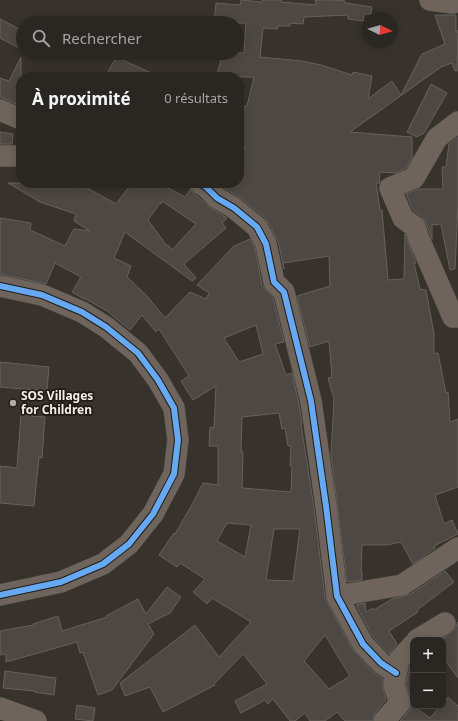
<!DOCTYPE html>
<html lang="fr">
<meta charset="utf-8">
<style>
body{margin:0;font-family:"Noto Sans",sans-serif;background:#36322e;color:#f1f3f6}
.controls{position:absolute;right:12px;bottom:12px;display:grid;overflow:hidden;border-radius:8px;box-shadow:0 2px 10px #0003}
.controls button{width:36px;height:36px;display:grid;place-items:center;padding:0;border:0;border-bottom:1px solid #46433f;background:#2a2621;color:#f1f3f6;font:20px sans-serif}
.compass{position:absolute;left:362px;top:12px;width:36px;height:36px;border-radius:50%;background:#2a2621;box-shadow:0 2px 10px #0003;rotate:95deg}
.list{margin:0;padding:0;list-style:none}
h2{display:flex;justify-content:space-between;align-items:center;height:52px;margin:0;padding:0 16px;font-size:17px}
h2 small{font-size:13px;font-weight:400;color:#a5a5a5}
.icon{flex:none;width:22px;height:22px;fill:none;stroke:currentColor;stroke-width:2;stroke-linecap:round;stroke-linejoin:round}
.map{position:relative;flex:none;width:458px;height:721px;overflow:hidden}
.search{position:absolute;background:#2a2621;box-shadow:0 2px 10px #0003;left:16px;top:16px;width:228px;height:44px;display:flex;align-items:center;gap:10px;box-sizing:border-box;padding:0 14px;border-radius:22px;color:#a5a5a5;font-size:15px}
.panel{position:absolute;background:#2a2621;box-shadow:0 2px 10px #0003;left:16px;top:72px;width:228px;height:116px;border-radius:16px}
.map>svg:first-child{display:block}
.building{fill:#4d4843;stroke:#67615c;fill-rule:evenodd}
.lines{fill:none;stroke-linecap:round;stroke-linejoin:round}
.minor-casing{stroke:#55504a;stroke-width:22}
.minor{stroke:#6e645b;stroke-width:21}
.cycleway-casing{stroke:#201b16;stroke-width:8}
.cycleway{stroke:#66a8f1;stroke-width:6}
.poi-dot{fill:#b2aba4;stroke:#201b16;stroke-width:1.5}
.labels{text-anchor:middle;stroke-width:3.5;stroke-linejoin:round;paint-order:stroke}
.poi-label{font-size:12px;font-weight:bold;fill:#f4ece5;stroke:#201b16;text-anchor:start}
</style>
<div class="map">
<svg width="458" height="721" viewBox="0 0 458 721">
<rect width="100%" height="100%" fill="#38322c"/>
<!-- building -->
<g class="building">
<polygon points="241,0 262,2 262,0 281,0 281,2 316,5 315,0 333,0 345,1 345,3 372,7 371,14 364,14 363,21 348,19 348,15 304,17 303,24 290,23 290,26 278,26 277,29 263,28 260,57 302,61 321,65 352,75 353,72 372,76 368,99 392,81 401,95 422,54 445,44 435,15 456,15 456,33 458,30 457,71 455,71 452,63 441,67 350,132 412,137 412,158 406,168 396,173 379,172 380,183 376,183 380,210 382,210 388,280 404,279 405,234 416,263 414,263 420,289 426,290 434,334 434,354 438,353 446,393 448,392 450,422 458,419 458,487 435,495 444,524 452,520 458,534 434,546 435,548 413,564 401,542 387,545 362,545 361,572 362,572 362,580 347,582 331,455 334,399 328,378 332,377 329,341 310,347 297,296 330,286 329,256 283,263 284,269 278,241 271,229 273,228 270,226 265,218 242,199 224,188 228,183 239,183 239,155 245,147 241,143 244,106 247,106 254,77 216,77 223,53 244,53 246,23 214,23 216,3 240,5"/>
<polygon points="0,19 23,31 23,50 0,38"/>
<polygon points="117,56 127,62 160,77 105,77"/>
<polygon points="21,57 21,106 0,97 0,78 9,81"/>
<polygon points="431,84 447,93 424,133 417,137 407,132"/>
<polygon points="0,132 13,134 12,144 0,144"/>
<polygon points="458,137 458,205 455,269 450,270 441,224 432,225 432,239 426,223 422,217 413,210 406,194 419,189 443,189 442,167 446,167 449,144"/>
<path d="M8,183H69L78,188L80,184L116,204L132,183H159L185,197L190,190L211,208L227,218L222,223L226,228L184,264L196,278L192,281L125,232L114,258L131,266L127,277L147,296L165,318L190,292L206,299L209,293L197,285L234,246L250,239L255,248L262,285L266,290L273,298L284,342L275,344L286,375L292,373L299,404L302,424H301L314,508L325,598L353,650L372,671L383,679V688L386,700L375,713L372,721H345L337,712L325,721H310L305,713L295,721H290L273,699L268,704L265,700L241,713L235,701L267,684L243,654L214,684L215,685L163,712L150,687L125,696L120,683L195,625L219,657L251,622L212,598L207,604L193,592L205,579L180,563L177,567L159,555L174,533L175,534L193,503L203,483L218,485V446H209L210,427L214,428L216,386L193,400L181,381L189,376L159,329L156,332L142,315L130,330L107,311L84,298V299L72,292L81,277L55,263L46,284L0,274V218L31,223L30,230L65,246L74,229L90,231L74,221L76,214L40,202ZM162,201L196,224L172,250L168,245L167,246L148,220L160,203L161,204ZM256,325L263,354L239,362L224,338ZM279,413L282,429L285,428L288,446H291L290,466H292L291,492L242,488L243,452H241L242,417ZM227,523L251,525L245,557L217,541ZM274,529H300L293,581L266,580ZM325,635L350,676L329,689L304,661Z"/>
<polygon points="0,362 49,367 47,391 0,387"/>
<polygon points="21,415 45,417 42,458 39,457 34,506 0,503 0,466 17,468"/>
<polygon points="445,571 454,582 417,610 418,612 389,631 397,644 389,654 373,637 356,605 365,603 366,612 373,608 374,610 392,599 409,595"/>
<polygon points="167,587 181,597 170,613 148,624 154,634 112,690 98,695 83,652 80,653 77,642 6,662 6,654 0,655 0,631 34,625 33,624 58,616 62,631 107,617 106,616 138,599 146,614"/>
<polygon points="458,622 458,678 443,657 443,638 455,629"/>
<polygon points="413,663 413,706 430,718 440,706 443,706 443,703 448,697 458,706 458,721 400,721 409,711 412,706 411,699 406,684 410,666"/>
<polygon points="5,671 56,678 54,695 34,692 34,691 3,688"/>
<polygon points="77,705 95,708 93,721 75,719"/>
</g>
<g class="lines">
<defs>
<g id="minor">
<polyline points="430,0 453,3 458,0"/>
<polyline points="0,110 21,119"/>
<polyline points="458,122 437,138 414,178 390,188 403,218 415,227 419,239 453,317 458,317"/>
<polyline points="0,156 21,156"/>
<polyline points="199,183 206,187 217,198 234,208 257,227 266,244 274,282 284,292 311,401 326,506 337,596 363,644 381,663 396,673"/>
<polyline points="0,286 42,295 82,312 106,327 138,353 158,380 174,408 178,440 174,474 153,514 129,544 103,564 61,582 0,595"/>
<polyline points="337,596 402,585 458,548"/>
<polyline points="417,640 445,623"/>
<polyline points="0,708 36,721"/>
<polyline points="384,721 400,703 394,685 399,660 413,645"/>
</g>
</defs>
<!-- minor casing -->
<use href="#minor" class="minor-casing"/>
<!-- minor -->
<use href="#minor" class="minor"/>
<defs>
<g id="cycleway">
<polyline points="199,183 206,187 217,198 234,208 257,227 266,244 274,282 284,292 311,401 326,506 337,596 363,644 381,663 396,673"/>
<polyline points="0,286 42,295 82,312 106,327 138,353 158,380 174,408 178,440 174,474 153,514 129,544 103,564 61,582 0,595"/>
</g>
</defs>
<!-- cycleway casing -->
<use href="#cycleway" class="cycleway-casing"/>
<!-- cycleway -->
<use href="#cycleway" class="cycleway"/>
</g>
<!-- markers -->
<circle class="poi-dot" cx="13" cy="403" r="4"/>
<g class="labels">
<!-- poi labels -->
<g class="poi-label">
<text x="21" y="400">SOS Villages<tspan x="21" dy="14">for Children</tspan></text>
</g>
</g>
</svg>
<div class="controls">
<button>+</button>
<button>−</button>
</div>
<svg class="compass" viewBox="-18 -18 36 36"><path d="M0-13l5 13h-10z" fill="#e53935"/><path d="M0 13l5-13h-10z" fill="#a5a5a5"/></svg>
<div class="search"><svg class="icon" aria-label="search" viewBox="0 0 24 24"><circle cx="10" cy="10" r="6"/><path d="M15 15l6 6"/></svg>Rechercher</div>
<section class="panel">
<h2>À proximité<small>0 résultats</small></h2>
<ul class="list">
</ul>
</section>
</div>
